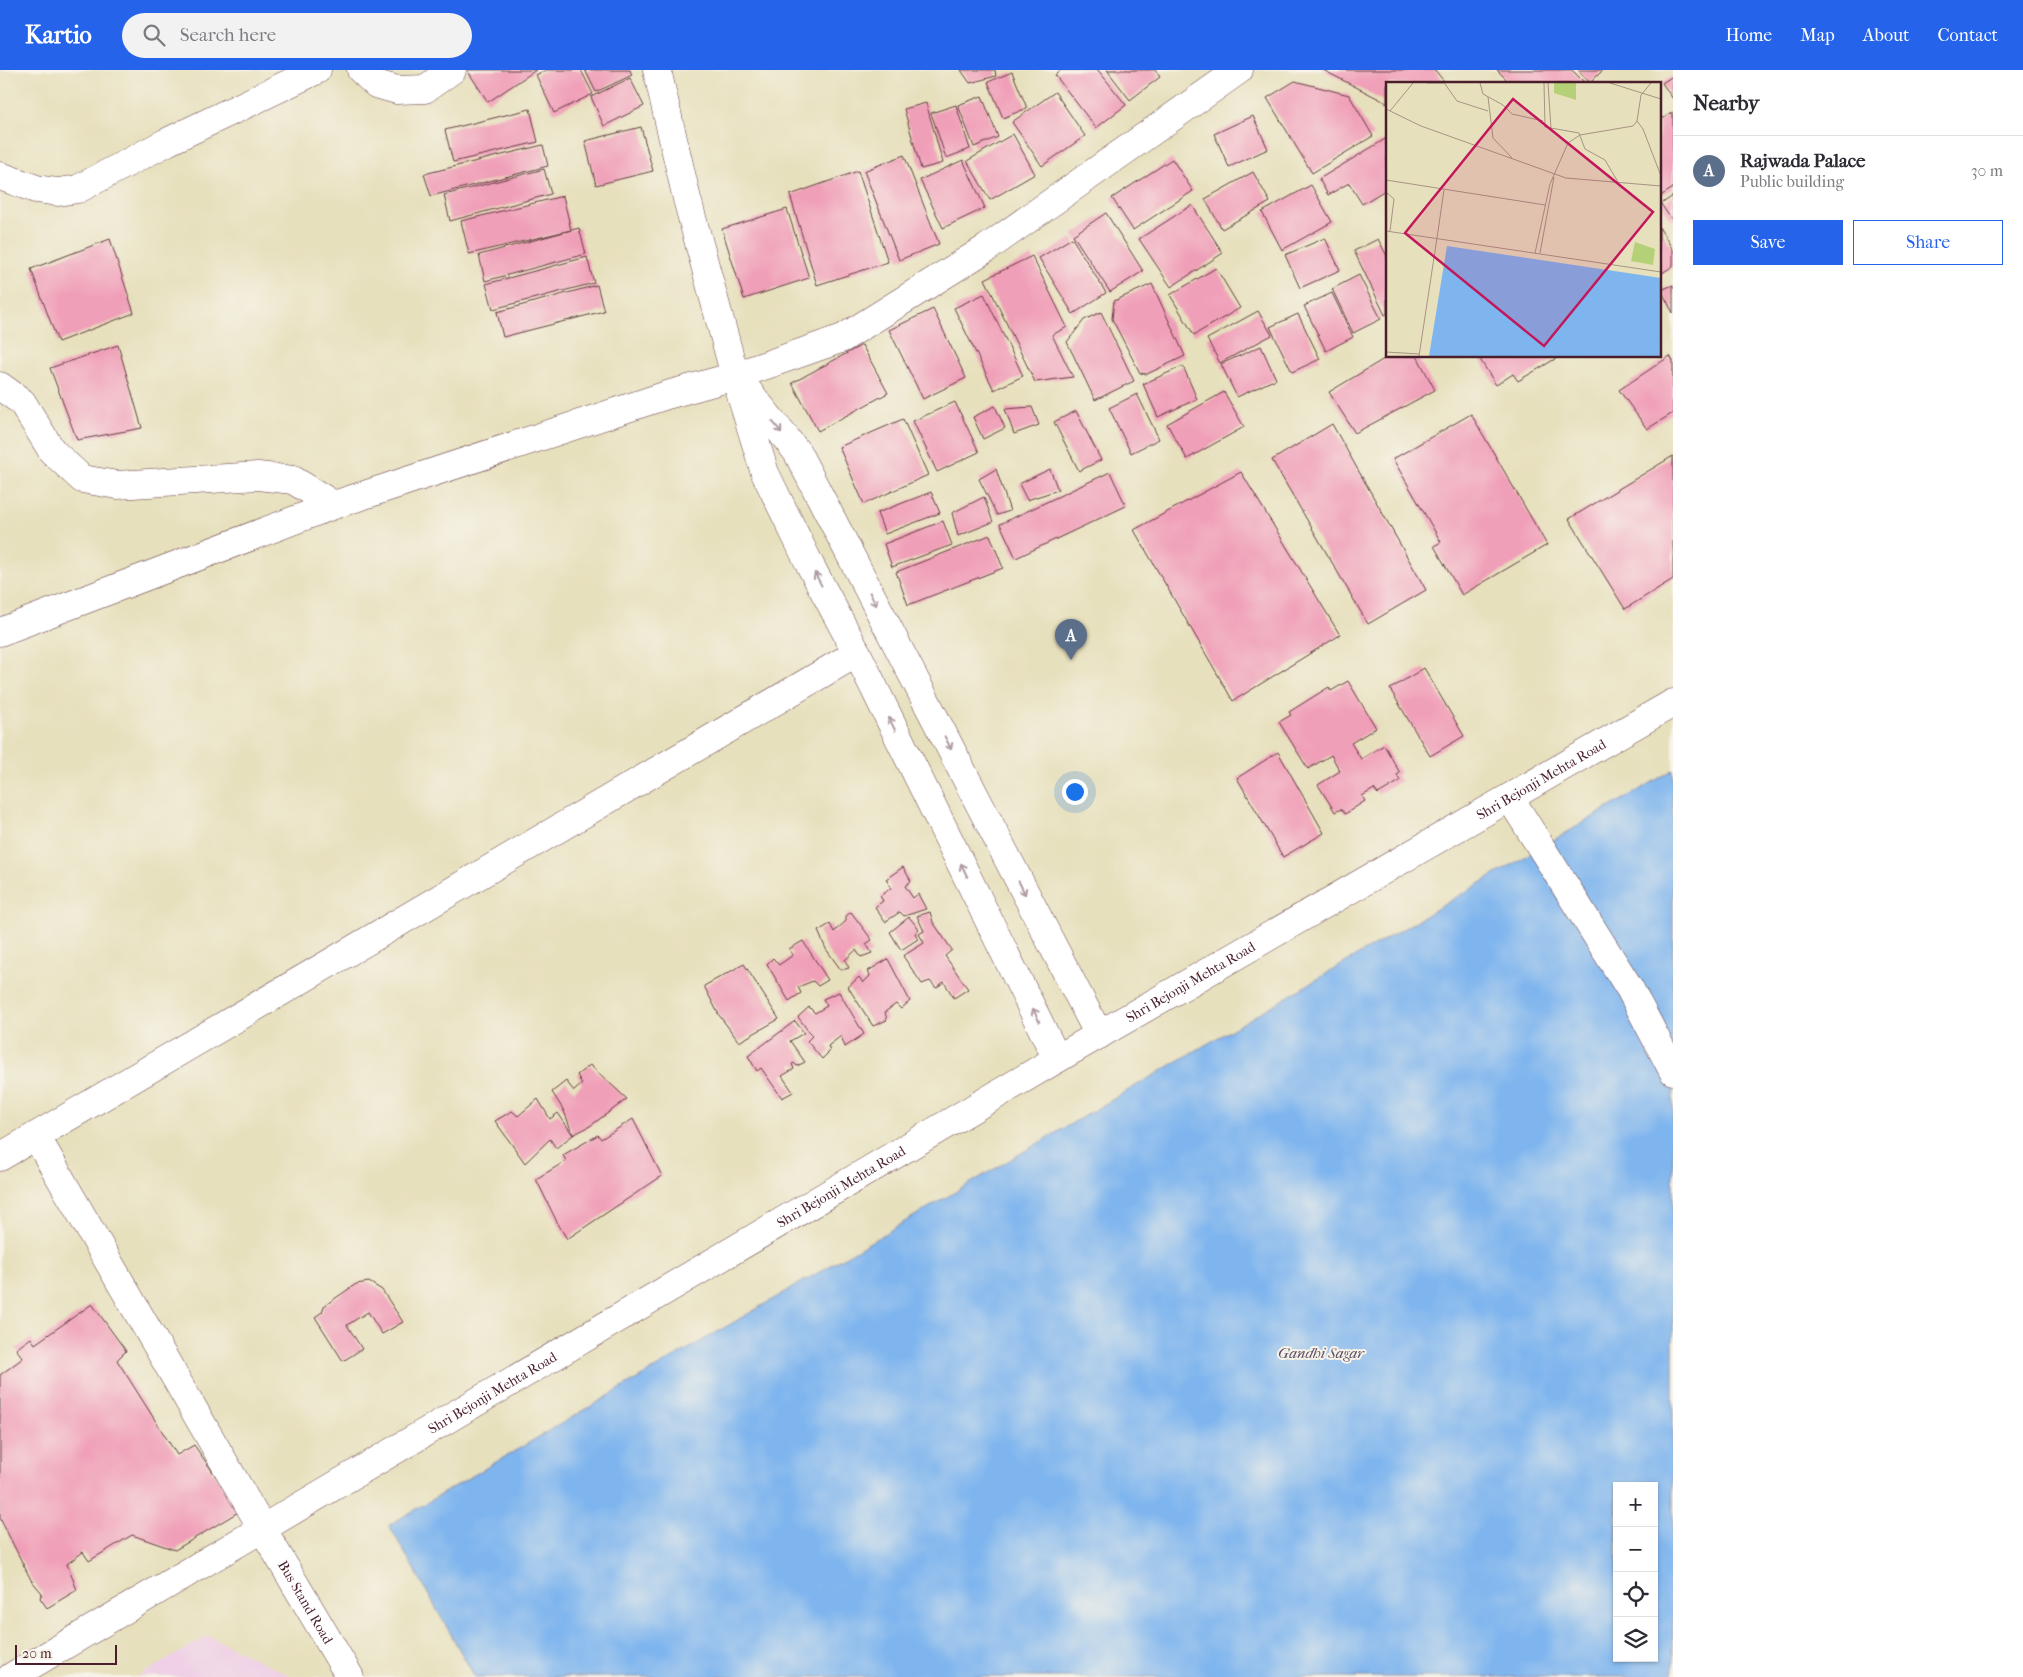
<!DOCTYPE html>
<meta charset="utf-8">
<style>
body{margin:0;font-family:"IM FELL French Canon",serif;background:#f2f2f3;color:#2b2b33}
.controls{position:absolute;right:15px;bottom:15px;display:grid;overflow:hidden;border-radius:0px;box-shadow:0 1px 4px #0004}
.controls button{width:45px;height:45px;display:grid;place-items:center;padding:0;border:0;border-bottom:1px solid #e1e1e2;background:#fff;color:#2b2b33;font:25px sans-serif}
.scale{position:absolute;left:15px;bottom:12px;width:102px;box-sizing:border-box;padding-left:5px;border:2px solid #4a1f2b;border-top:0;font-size:14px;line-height:18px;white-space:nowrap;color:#4a1f2b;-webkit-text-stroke:4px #f7f3e8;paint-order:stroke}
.you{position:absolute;left:1074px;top:721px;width:18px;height:18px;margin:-12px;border:4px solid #fff;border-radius:50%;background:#1a73e8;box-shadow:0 0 0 8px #1a73e833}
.badge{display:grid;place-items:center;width:32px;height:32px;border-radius:50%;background:#2563eb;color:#fff;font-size:16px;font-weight:700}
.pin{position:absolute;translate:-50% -41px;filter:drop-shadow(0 1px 2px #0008)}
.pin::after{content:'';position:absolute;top:26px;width:18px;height:15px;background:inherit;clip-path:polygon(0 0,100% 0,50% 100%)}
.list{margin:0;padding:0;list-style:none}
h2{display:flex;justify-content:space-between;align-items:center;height:65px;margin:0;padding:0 20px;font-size:21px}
h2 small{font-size:16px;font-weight:400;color:#7c7c81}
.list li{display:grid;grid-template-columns:32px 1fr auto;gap:15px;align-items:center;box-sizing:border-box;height:70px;padding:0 20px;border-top:1px solid #e1e1e2}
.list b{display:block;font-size:19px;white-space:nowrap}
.list p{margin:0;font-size:16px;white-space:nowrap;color:#7c7c81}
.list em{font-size:16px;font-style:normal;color:#7c7c81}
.actions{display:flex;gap:10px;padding:15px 20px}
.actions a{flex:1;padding:11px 0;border:1px solid #2563eb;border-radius:0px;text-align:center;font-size:18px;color:#2563eb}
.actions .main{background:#2563eb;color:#fff}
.icon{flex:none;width:28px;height:28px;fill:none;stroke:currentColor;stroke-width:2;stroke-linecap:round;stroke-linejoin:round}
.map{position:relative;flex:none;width:1673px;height:1607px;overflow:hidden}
header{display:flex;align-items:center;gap:30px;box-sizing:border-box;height:70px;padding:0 25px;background:#2563eb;color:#fff}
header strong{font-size:24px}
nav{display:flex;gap:28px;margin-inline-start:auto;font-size:18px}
.search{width:350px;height:45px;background:#f2f2f3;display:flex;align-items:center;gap:12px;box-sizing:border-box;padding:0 18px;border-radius:28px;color:#7c7c81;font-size:19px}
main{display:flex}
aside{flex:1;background:#fff}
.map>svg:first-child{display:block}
.built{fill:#efd0e6}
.water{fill:#7fb5ee;stroke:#646a8c;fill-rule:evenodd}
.building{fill:#f09fb8}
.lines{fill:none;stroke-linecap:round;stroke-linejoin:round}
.minor-casing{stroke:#623c41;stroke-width:29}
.major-casing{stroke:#623c41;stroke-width:29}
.minor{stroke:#fff;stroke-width:28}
.major{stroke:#fff;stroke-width:28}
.oneway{stroke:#ae9aa0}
.labels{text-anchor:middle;stroke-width:4;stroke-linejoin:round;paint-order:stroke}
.street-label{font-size:14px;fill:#4a1f2b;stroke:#f7f3e8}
.water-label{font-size:15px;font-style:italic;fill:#5a4c66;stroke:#f7f3e8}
.inset-road{fill:none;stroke:#a89383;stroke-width:1}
.view{fill:#c2185b;fill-opacity:0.15;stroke:#c2185b;stroke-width:2.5}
.inset-edge{fill:none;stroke:#4a1f2b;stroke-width:2.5}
</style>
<header>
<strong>Kartio</strong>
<div class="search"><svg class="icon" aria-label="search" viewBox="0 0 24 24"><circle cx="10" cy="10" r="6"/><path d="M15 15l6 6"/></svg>Search here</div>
<nav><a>Home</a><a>Map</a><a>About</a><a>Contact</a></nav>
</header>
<main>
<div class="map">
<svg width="1673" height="1607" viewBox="0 0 1673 1607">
<rect width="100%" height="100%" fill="#f7f3e8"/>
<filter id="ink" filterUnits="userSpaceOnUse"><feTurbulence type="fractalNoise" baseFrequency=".02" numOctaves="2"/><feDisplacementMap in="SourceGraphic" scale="10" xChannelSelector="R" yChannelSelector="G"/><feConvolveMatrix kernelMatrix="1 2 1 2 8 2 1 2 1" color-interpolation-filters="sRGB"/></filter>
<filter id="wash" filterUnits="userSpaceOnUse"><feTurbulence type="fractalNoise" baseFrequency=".0096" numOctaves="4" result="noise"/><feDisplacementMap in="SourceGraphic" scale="20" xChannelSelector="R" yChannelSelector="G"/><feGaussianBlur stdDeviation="1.12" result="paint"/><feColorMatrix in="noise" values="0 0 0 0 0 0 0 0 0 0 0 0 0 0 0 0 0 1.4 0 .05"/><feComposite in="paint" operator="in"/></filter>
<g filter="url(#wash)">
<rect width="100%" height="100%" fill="#e7e0bd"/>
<!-- built -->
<polygon class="built" points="208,1566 287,1604 288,1607 138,1607"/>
<!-- water -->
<path class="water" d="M1673,700V1607H475L389,1455ZM1617,1416H1654V1588H1617Z"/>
<g id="blocks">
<!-- building -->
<g class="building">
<polygon points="467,0 536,0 488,32"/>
<polygon points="546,0 581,0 593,24 554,43 536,5"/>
<polygon points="585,0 630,0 632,5 596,22"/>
<polygon points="961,0 995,0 996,6 970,13"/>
<polygon points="1061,0 1098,0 1126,35 1096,58 1055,5"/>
<polygon points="1107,0 1155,0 1160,7 1130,30"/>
<polygon points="1323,0 1435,0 1446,14 1387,14 1387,33"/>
<polygon points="1497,0 1572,0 1586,14 1511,14"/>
<polygon points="1578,0 1603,0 1590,13"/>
<polygon points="1012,2 1027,38 1003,48 988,12"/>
<polygon points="1673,6 1673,29 1662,13"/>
<polygon points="630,8 644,36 604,56 591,27"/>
<polygon points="1295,11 1349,25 1373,66 1312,103 1267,28"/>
<polygon points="1055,22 1085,66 1042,96 1012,52"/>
<polygon points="982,26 998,67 974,77 958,35"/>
<polygon points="926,33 943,93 921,99 904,39"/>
<polygon points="956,35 970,79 946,88 931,43"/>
<polygon points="530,39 538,72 453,92 445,60"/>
<polygon points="1673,42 1673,118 1659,127 1659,51"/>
<polygon points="1253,46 1268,79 1229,97 1214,64"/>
<polygon points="641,57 653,101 596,115 585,71"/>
<polygon points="1013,64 1035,104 990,130 967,91"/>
<polygon points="1387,68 1387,119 1362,134 1349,113 1328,125 1319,109"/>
<polygon points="543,75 548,96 431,126 424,104"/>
<polygon points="904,85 939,174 899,190 864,101"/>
<polygon points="1172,89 1193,121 1133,160 1112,128"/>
<polygon points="963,90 985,138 943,158 920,110"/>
<polygon points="544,99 551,124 450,151 444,125"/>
<polygon points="858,101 888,192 817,215 790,125"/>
<polygon points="1253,102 1270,132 1222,159 1205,129"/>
<polygon points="1311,115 1332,152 1282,180 1262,142"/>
<polygon points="563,126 571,160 469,184 461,151"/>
<polygon points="1673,126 1673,152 1661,134"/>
<polygon points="1192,135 1223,183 1171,217 1139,169"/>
<polygon points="787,139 809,208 744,229 722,159"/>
<polygon points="1106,143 1143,201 1110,222 1073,165"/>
<polygon points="1659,157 1673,180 1673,196 1659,205"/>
<polygon points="579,158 586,184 485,211 479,185"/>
<polygon points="1072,168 1106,223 1073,244 1039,188"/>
<polygon points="1325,168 1340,200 1300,218 1285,185"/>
<polygon points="110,169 134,243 58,272 31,199"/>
<polygon points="1378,169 1387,186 1387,244 1385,245 1354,181"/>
<polygon points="1032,186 1067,257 1052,265 1073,307 1035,312 985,209"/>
<polygon points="587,187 594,213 493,239 486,214"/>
<polygon points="1216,198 1240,238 1194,265 1170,225"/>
<polygon points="1359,205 1381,249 1353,263 1332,219"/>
<polygon points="1152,214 1185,286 1147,304 1140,303 1112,249 1114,231"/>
<polygon points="597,215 604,241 503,267 497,242"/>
<polygon points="1673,215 1673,243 1661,220"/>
<polygon points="1332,223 1353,267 1326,281 1304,236"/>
<polygon points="984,224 1023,306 994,320 954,238"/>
<polygon points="933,239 966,308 923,329 889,260"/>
<polygon points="1258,241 1272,265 1220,293 1207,269"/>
<polygon points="1101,242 1134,311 1095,330 1067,272 1084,250"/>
<polygon points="1298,244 1320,289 1292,302 1270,257"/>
<polygon points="118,275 142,358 77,370 50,298"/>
<polygon points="862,275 888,323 818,361 792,313"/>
<polygon points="1261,276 1276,309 1237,327 1221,294"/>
<polygon points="1389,286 1417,286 1435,320 1355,363 1329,322"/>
<polygon points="1478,286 1560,286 1518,311 1513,304 1496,315"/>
<polygon points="1670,286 1673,291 1673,343 1647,359 1619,320"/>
<polygon points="1183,296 1197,329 1158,347 1143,314"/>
<polygon points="1224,322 1244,357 1187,389 1167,354"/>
<polygon points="1137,324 1159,369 1131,383 1109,338"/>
<polygon points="955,332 979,382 937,402 913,351"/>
<polygon points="995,336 1005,358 983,369 973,347"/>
<polygon points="1032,337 1039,355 1014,364 1005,339"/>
<polygon points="1076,341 1101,390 1079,401 1054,352"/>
<polygon points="1471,344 1547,475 1462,525 1434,476 1441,472 1393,389"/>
<polygon points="903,349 928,405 864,434 839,377"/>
<polygon points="1332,354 1426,520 1368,554 1272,390"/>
<polygon points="1673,386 1673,509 1625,539 1569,449"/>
<polygon points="996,399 1010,441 997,445 979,409"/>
<polygon points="1050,399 1058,420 1027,430 1019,414"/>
<polygon points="1110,402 1126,436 1016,488 1000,454"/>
<polygon points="1241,402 1340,565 1233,631 1134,460"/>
<polygon points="931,422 940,443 885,464 877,443"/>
<polygon points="984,427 993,452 958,466 952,443"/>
<polygon points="943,451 952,475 892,497 884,474"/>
<polygon points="990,465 1003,498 908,535 896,502"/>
<polygon points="1424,598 1464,666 1430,686 1390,619"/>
<polygon points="1348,611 1376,658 1351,673 1361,689 1384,675 1400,703 1397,705 1400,711 1378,724 1374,719 1362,726 1365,731 1345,744 1341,739 1335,742 1318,715 1340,701 1331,685 1308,699 1279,652 1291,645 1289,642 1329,617 1331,621"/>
<polygon points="1278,682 1324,763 1283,787 1237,708"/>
<polygon points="903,797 911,811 905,816 913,828 918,824 926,839 904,846 900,842 885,852 875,837 883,831 880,826 891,818 886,809"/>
<polygon points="851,842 872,870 866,874 872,883 861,887 856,880 845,890 849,898 841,900 826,879 818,861 830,854 834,862 846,851 846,846"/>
<polygon points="930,842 933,852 952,880 945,886 968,919 954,928 944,912 936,918 930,911 922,914 903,886 924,873 919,864 924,861 917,846"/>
<polygon points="909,847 919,859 915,863 918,869 901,880 890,862"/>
<polygon points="803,871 828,910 818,916 813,911 798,917 801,923 789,931 767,894 773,888 779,895 793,885 789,879"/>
<polygon points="888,889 910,931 901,939 896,934 885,942 887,950 873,956 848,917 859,907 863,913 870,906 868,901"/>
<polygon points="744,894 779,949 739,972 719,945 704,916"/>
<polygon points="839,922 864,964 845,977 841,966 828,976 830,981 822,989 807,971 812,966 798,947 809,937 815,943 827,936 823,929"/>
<polygon points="795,951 804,963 790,971 805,992 797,996 794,993 792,994 794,999 782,1006 793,1022 782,1028 761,998 757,1001 748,986"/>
<polygon points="590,995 627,1029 590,1056 573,1065 564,1041 552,1022 566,1011 574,1021 582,1014 577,1005"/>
<polygon points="538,1029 550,1049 558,1043 573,1065 556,1078 550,1069 525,1093 495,1051 512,1041 518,1046"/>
<polygon points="633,1049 662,1106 567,1169 557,1152 536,1109 566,1091 563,1085 598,1065 601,1069"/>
<polygon points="369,1212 382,1220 403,1252 382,1264 368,1242 347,1255 362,1279 343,1291 315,1247 322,1242 324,1236 356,1214"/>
<polygon points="92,1234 126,1281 117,1290 177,1385 194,1375 240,1441 175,1480 132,1465 89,1491 83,1482 67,1494 77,1520 47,1538 40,1528 42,1523 31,1510 0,1448 0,1305 23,1288 16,1279 31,1268 35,1274"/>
</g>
</g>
</g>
<g filter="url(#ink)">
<use href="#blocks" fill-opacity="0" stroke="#623c41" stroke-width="1"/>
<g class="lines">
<defs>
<g id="minor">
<polyline points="361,0 376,14 397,20 425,19 452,0"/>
<polyline points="657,0 687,129 735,306 765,403 810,495 857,583 1057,989"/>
<polyline points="0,106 36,119 58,122 78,119 167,72 317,0"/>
<polyline points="0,316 22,332 52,381 82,409 117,415 258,406 293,410 334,435"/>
<polyline points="744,316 797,382 1099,965"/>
<polyline points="0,562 334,435 667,325 735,306 843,268 987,178 1239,0"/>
<polyline points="1510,728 1630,919 1673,1001"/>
<polyline points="36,1066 262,1458"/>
<polyline points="0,1087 857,583"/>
</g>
<g id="major">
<path id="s1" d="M262,1458L350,1607"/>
<path id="s2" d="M11,1607L1057,989L1673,633"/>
</g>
</defs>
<!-- minor casing -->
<use href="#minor" class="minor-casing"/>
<!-- major casing -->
<use href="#major" class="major-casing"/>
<!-- minor -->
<use href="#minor" class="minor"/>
<!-- major -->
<use href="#major" class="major"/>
</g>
<!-- one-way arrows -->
<defs><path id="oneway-shaft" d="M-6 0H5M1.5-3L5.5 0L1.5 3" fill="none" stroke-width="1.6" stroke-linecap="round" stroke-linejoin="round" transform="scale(1.25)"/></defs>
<g class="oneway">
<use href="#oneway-shaft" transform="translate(777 357) rotate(51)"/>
<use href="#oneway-shaft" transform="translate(818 509) rotate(-118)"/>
<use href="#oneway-shaft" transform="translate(873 529) rotate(63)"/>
<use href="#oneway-shaft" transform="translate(892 654) rotate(-116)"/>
<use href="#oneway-shaft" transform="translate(948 673) rotate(63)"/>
<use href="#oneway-shaft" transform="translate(964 800) rotate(-116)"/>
<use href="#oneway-shaft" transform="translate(1022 818) rotate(63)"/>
<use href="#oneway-shaft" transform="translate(1036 945) rotate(-116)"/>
</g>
</g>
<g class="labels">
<!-- street labels -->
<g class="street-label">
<text dy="5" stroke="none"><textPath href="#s2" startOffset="1774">Shri Bejonji Mehta Road</textPath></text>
<text dy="5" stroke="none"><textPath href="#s2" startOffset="1369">Shri Bejonji Mehta Road</textPath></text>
<text dy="5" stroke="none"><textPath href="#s2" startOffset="964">Shri Bejonji Mehta Road</textPath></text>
<text dy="5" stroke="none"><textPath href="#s2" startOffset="559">Shri Bejonji Mehta Road</textPath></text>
<text dy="5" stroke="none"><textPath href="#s1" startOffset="86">Bus Stand Road</textPath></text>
</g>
<!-- water labels -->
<g class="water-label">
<text x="1321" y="1288">Gandhi Sagar</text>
</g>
</g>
<!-- overview -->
<g transform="translate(1386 12)">
<rect width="275" height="275" fill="#e7e0bd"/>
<path d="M168,1H190V18L168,11ZM249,160L269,167L267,183L245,179Z" fill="#b5d177"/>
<path d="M61,164L275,196V274H43Z" fill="#7fb5ee"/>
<path class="inset-road" d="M41,1H60M94,1L97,12L117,23L126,32L157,39M158,1L159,45L193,51L199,67L219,78L232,100M162,1L165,47M224,1L275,17M59,2L71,19L102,29M102,15L107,56L126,76M0,27L35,44L180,96L275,104M4,29L27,1M251,39L257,47L275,94M0,98L159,123M0,110L8,117L4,149M0,149L275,190M51,156L58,108M149,171L164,102L182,61L194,53L247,44L251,39L255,13L265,1M154,171L168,95M0,270L33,272M33,274L51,156"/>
<path class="view" d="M127,17L267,130L158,264L19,151Z"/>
<rect width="275" height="275" class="inset-edge"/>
</g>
</svg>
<div class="controls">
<button>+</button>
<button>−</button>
<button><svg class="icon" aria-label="locate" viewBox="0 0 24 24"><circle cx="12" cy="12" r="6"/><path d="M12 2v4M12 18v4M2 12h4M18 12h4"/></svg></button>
<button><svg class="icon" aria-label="layers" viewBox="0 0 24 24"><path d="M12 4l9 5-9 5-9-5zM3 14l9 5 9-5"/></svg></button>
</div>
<div class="scale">20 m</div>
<div class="you"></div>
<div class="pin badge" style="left:1071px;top:590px;background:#5c6f8a">A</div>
</div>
<aside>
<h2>Nearby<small></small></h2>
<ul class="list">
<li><span class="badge" style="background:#5c6f8a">A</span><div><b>Rajwada Palace</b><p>Public building</p></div><em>30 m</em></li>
</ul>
<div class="actions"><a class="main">Save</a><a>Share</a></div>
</aside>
</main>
